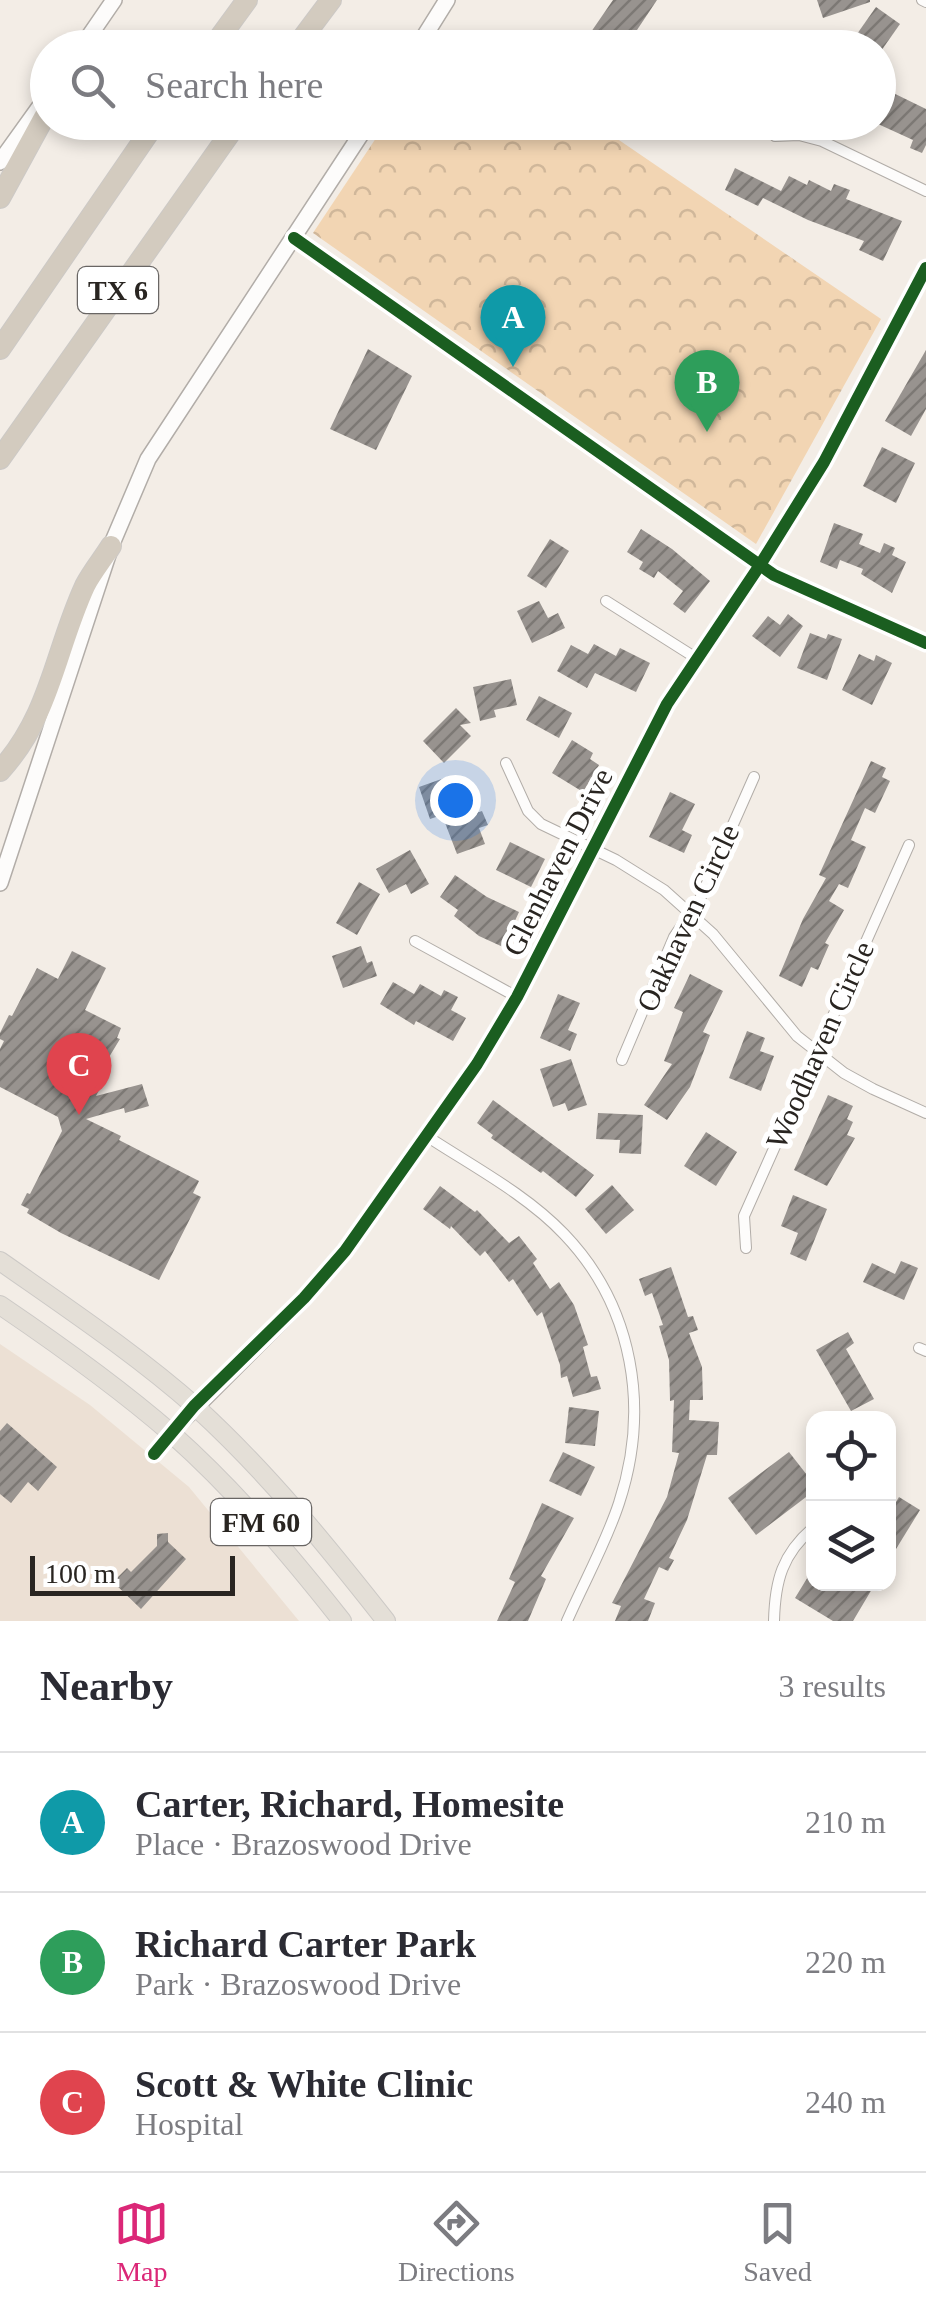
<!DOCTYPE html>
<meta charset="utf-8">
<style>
body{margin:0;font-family:Georgia,serif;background:#f7f7f7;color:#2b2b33}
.controls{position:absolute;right:30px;bottom:30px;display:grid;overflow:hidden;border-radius:20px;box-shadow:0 5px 15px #0003}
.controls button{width:90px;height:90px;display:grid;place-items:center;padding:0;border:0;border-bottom:2px solid #e1e1e2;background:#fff;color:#2b2b33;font:50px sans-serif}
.scale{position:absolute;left:30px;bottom:25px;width:205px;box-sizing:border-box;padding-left:10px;border:5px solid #292521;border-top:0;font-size:28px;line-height:35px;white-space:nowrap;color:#292521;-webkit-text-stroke:8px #fff;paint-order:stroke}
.you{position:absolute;left:455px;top:800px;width:35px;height:35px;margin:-25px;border:8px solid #fff;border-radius:50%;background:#1a73e8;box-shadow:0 0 0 15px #1a73e833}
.badge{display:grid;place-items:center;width:65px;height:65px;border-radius:50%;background:#db2777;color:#fff;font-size:32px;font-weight:700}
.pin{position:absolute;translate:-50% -82px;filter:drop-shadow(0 2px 5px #0008)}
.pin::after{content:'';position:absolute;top:52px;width:35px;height:30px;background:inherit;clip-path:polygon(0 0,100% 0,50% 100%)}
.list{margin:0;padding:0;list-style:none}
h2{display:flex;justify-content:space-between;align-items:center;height:130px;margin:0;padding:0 40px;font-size:42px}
h2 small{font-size:32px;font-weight:400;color:#7c7c81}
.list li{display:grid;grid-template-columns:65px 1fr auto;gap:30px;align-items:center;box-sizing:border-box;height:140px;padding:0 40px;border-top:2px solid #e1e1e2}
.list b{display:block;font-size:38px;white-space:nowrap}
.list p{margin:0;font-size:32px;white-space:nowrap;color:#7c7c81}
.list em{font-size:32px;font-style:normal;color:#7c7c81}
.icon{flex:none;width:55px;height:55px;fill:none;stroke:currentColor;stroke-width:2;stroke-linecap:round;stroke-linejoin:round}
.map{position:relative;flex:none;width:926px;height:1621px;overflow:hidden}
.search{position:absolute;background:#fff;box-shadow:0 5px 15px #0003;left:30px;right:30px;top:30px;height:110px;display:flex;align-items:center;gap:25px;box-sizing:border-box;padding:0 35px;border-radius:55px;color:#7c7c81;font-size:38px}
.sheet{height:550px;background:#fff}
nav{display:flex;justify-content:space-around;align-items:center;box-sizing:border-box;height:140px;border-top:2px solid #e1e1e2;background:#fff;font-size:28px;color:#7c7c81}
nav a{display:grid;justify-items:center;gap:5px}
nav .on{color:#db2777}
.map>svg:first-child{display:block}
.built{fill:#ece0d4}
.park{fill:url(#park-crowns)}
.building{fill:url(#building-hatch)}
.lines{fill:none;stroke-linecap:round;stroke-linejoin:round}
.street-casing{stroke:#b2ada8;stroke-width:12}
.secondary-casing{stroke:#b2ada8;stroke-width:18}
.primary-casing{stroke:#ccc9c6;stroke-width:20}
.highway-casing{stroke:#ccc9c6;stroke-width:22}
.street{stroke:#fdfcfb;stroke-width:10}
.secondary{stroke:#fdfcfb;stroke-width:15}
.primary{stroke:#e4dfd7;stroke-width:18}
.highway{stroke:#d3cbbf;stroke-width:20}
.cycleway-casing{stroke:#fff;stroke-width:19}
.cycleway{stroke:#1b5e20;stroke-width:12}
.labels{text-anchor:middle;stroke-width:10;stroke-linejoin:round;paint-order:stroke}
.shield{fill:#fff;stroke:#696664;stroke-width:2.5}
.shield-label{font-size:28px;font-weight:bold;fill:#292521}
.street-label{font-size:30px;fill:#292521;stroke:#fff}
</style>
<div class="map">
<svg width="926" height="1621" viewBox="0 0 926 1621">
<defs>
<pattern id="park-crowns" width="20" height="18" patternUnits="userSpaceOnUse" patternTransform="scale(2.5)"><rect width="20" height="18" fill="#f2d5b3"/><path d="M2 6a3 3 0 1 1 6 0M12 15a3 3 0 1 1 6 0" fill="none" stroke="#d0b79a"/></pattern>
<pattern id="building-hatch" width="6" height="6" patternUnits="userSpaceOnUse" patternTransform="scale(2.5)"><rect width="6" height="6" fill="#98938f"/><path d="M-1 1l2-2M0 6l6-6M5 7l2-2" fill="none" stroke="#7c7874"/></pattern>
</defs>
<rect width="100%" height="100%" fill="#f3ede6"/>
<!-- built -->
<polygon class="built" points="0,1344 90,1405 189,1487 299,1621 0,1621"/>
<!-- park -->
<polygon class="park" points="386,123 594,123 881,319 756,544 313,233"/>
<!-- building -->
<g class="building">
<polygon points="613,0 657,0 625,48 613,48 591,32"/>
<polygon points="817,0 870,0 870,2 823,18"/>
<polygon points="876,7 900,24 881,51 857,34"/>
<polygon points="885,89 926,109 926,145 922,153 910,148 913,140 878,124 878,103"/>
<polygon points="735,168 781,191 789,176 807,185 809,180 831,191 834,184 850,190 846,199 902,221 883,261 859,250 864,241 808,220 763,198 758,206 725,190"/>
<polygon points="368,349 412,376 376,450 330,429"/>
<polygon points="926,350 926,409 911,436 885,421"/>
<polygon points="882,447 915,463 896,503 863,486"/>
<polygon points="834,523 863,534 859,544 880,553 884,543 895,548 892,555 906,562 892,593 861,574 863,569 840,560 837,569 820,562"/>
<polygon points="641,529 672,549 710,581 685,613 673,604 683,591 658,571 654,578 639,569 643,562 627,552"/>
<polygon points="550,539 569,551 546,588 527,576"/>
<polygon points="539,601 548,618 558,613 565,628 532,643 517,611"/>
<polygon points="788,614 803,626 780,657 752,636 768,616 780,625"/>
<polygon points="810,633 826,639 828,634 842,639 827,680 797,668"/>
<polygon points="594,644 616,656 620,648 650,663 636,692 595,673 587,688 557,671 571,645 588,654"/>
<polygon points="859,654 874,661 876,655 892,663 872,705 842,690"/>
<polygon points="511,679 517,705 494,710 496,717 480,721 473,687"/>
<polygon points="539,696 572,713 559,738 526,720"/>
<polygon points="456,708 471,723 460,725 471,736 444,763 423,741"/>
<polygon points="572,740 593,753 590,759 599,765 583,792 552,773"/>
<polygon points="871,761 886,768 882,777 890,781 875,813 865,808 851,840 866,847 848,888 839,884 829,901 844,910 825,943 829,945 818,970 811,967 802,987 779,976 803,919 826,878 819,875"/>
<polygon points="450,776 465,817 482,811 488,825 479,828 485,844 457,854 442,815 430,819 419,787"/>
<polygon points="670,792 695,804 682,830 692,835 684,853 649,837"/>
<polygon points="510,842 545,859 531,887 496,870"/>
<polygon points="410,850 429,884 411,894 406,884 389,893 376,869"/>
<polygon points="455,875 487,897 519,912 503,947 479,936 454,916 458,910 440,897"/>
<polygon points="359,882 380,894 357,935 336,923"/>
<polygon points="361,946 367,963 372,961 377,976 343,988 332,956"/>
<polygon points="72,951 106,968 85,1010 121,1028 117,1038 120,1039 97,1077 104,1080 96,1096 142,1084 149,1106 125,1113 124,1108 86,1119 121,1136 119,1140 199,1181 193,1193 201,1197 159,1280 61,1233 27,1213 29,1209 21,1205 27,1193 30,1194 62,1131 58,1117 0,1087 0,1049 4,1041 0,1039 0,1033 9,1015 12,1016 37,968 58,979"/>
<polygon points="690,974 723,991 703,1032 710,1035 690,1087 667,1120 644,1105 672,1064 664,1061 683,1012 674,1008"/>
<polygon points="393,982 414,994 420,984 441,996 444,990 458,997 451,1010 466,1018 453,1041 416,1021 414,1025 380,1004"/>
<polygon points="558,994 580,1003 568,1030 577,1034 570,1051 540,1038"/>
<polygon points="747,1031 765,1038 760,1051 774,1056 761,1091 729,1078"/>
<polygon points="571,1059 587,1105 568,1111 565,1103 553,1107 540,1069"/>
<polygon points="828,1095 853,1106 847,1119 853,1122 847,1135 855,1138 827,1186 794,1170"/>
<polygon points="493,1100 594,1175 576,1197 543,1171 541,1173 491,1138 493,1135 477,1123"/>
<polygon points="598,1113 643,1115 641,1154 619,1153 620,1140 596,1139"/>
<polygon points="706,1132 737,1152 716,1186 684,1166"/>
<polygon points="612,1185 634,1210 606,1234 585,1209"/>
<polygon points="440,1186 475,1212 477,1210 509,1243 519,1236 537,1259 533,1263 550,1289 559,1282 574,1305 588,1345 583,1347 591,1377 597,1376 601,1389 573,1397 567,1376 561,1378 560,1365 542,1312 537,1316 513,1279 509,1282 485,1251 480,1256 451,1226 450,1229 423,1209"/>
<polygon points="793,1195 827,1209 806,1261 790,1254 798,1233 781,1226"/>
<polygon points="901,1261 918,1268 904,1300 863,1282 872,1263 895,1274"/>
<polygon points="671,1267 688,1317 693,1316 698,1330 689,1333 702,1367 703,1400 690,1400 689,1420 719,1422 717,1455 707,1455 687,1520 669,1558 674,1560 668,1571 659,1567 644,1599 655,1603 648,1621 615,1621 621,1606 612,1603 667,1497 679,1453 672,1452 674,1400 670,1401 669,1360 659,1326 663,1325 652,1293 645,1296 639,1279"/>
<polygon points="848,1332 854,1343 846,1349 874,1399 851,1411 816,1350"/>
<polygon points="569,1407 599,1411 595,1446 565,1443"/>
<polygon points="7,1423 57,1467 38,1491 28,1482 11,1503 0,1494 0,1431"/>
<polygon points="563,1452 595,1467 581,1496 549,1481"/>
<polygon points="789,1452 814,1484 814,1491 756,1535 728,1498"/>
<polygon points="899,1497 920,1510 888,1562 888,1515"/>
<polygon points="542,1503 574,1518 541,1576 546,1579 528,1621 497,1621 515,1582 509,1579"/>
<polygon points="168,1533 168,1542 186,1559 141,1609 113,1582 127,1568 131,1572 157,1546 157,1534"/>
<polygon points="814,1567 814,1584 875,1584 853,1621 833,1621 795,1598"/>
</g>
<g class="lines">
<defs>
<g id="street">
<polyline points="922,0 926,2"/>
<polyline points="775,136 799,135 822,141 926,191"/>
<polyline points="294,238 774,575 926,643"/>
<polyline points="606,601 696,658"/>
<polyline points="506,763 528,811 541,824 616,860 664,890 713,934 797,1036 844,1073 873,1089 926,1113"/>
<polyline points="415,941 517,997"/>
<polyline points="622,1060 674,937 700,899 754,777"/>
<path d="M428,1137C474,1167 527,1195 564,1234C634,1307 650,1409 619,1503C606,1543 584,1582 567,1621"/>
<polyline points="746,1248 744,1216 909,845"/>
<polyline points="919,1348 926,1351"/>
<polyline points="154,1454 171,1432"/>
<path d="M774,1621C775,1581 782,1554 814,1527"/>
</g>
<g id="secondary">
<polyline points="81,48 114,0"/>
<polyline points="417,48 447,0"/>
<polyline points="0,162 48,95"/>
<polyline points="0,883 111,546 148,459 369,122"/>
<polyline points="171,1432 304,1298 345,1251 477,1064 517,997 667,704 760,565 824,462 926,268"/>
</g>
<g id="primary">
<path d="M0,1261C67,1308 136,1354 197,1408C268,1473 327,1546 386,1621"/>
<path d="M0,1305C59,1345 118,1387 172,1434C235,1490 290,1555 342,1621"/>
</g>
<g id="highway">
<polyline points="212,48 247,0"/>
<polyline points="295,48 331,0"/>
<polyline points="0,198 48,110"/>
<polyline points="0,349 156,122"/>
<polyline points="0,459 238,122"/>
<path d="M0,771C51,715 55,651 85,586C92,572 103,559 111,546"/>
</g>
</defs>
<!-- street casing -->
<use href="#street" class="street-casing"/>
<!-- secondary casing -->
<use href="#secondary" class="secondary-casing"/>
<!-- primary casing -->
<use href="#primary" class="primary-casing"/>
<!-- highway casing -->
<use href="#highway" class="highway-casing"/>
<!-- street -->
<use href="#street" class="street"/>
<!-- secondary -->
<use href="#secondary" class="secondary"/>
<!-- primary -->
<use href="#primary" class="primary"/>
<!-- highway -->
<use href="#highway" class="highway"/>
<defs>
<g id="cycleway">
<polyline points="294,238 774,575 926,643"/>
<polyline points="154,1454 194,1406 304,1298 345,1251 477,1064 517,997 667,704 760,565 824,462 926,268"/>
</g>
</defs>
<!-- cycleway casing -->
<use href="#cycleway" class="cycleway-casing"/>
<!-- cycleway -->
<use href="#cycleway" class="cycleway"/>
</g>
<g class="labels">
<!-- shield labels -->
<g class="shield">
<rect x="78" y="267" width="80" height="46" rx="8"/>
<rect x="211" y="1499" width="100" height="46" rx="8"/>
</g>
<g class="shield-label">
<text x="118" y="300">TX 6</text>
<text x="261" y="1532">FM 60</text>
</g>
<!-- street labels -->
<g class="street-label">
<text transform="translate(558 862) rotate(-63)" y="10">Glenhaven Drive</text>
<text transform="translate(688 918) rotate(-65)" y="10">Oakhaven Circle</text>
<text transform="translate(820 1045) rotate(-66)" y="10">Woodhaven Circle</text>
</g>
</g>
</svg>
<div class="controls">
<button><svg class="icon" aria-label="locate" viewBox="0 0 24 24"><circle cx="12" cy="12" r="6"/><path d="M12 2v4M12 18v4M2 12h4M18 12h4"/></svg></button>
<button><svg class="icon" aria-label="layers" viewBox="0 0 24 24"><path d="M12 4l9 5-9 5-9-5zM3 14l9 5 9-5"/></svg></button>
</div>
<div class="scale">100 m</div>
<div class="you"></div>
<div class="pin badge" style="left:513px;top:367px;background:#0f9aa8">A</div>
<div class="pin badge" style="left:707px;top:432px;background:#2e9e5b">B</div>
<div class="pin badge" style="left:79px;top:1115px;background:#e0444e">C</div>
<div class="search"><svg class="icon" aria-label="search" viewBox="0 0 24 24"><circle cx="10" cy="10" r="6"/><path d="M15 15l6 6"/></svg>Search here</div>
</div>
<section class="sheet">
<h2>Nearby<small>3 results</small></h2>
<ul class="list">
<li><span class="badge" style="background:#0f9aa8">A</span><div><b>Carter, Richard, Homesite</b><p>Place · Brazoswood Drive</p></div><em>210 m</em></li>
<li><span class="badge" style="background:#2e9e5b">B</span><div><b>Richard Carter Park</b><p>Park · Brazoswood Drive</p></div><em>220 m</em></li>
<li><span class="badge" style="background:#e0444e">C</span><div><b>Scott &amp; White Clinic</b><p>Hospital</p></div><em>240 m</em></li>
</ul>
</section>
<nav>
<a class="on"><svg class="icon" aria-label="map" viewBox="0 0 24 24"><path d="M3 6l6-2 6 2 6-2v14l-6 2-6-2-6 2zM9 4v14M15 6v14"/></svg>Map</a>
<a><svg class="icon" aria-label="directions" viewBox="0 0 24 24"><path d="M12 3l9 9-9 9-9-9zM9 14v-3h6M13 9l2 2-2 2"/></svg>Directions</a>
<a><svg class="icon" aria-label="saved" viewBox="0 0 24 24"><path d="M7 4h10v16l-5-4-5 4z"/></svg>Saved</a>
</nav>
